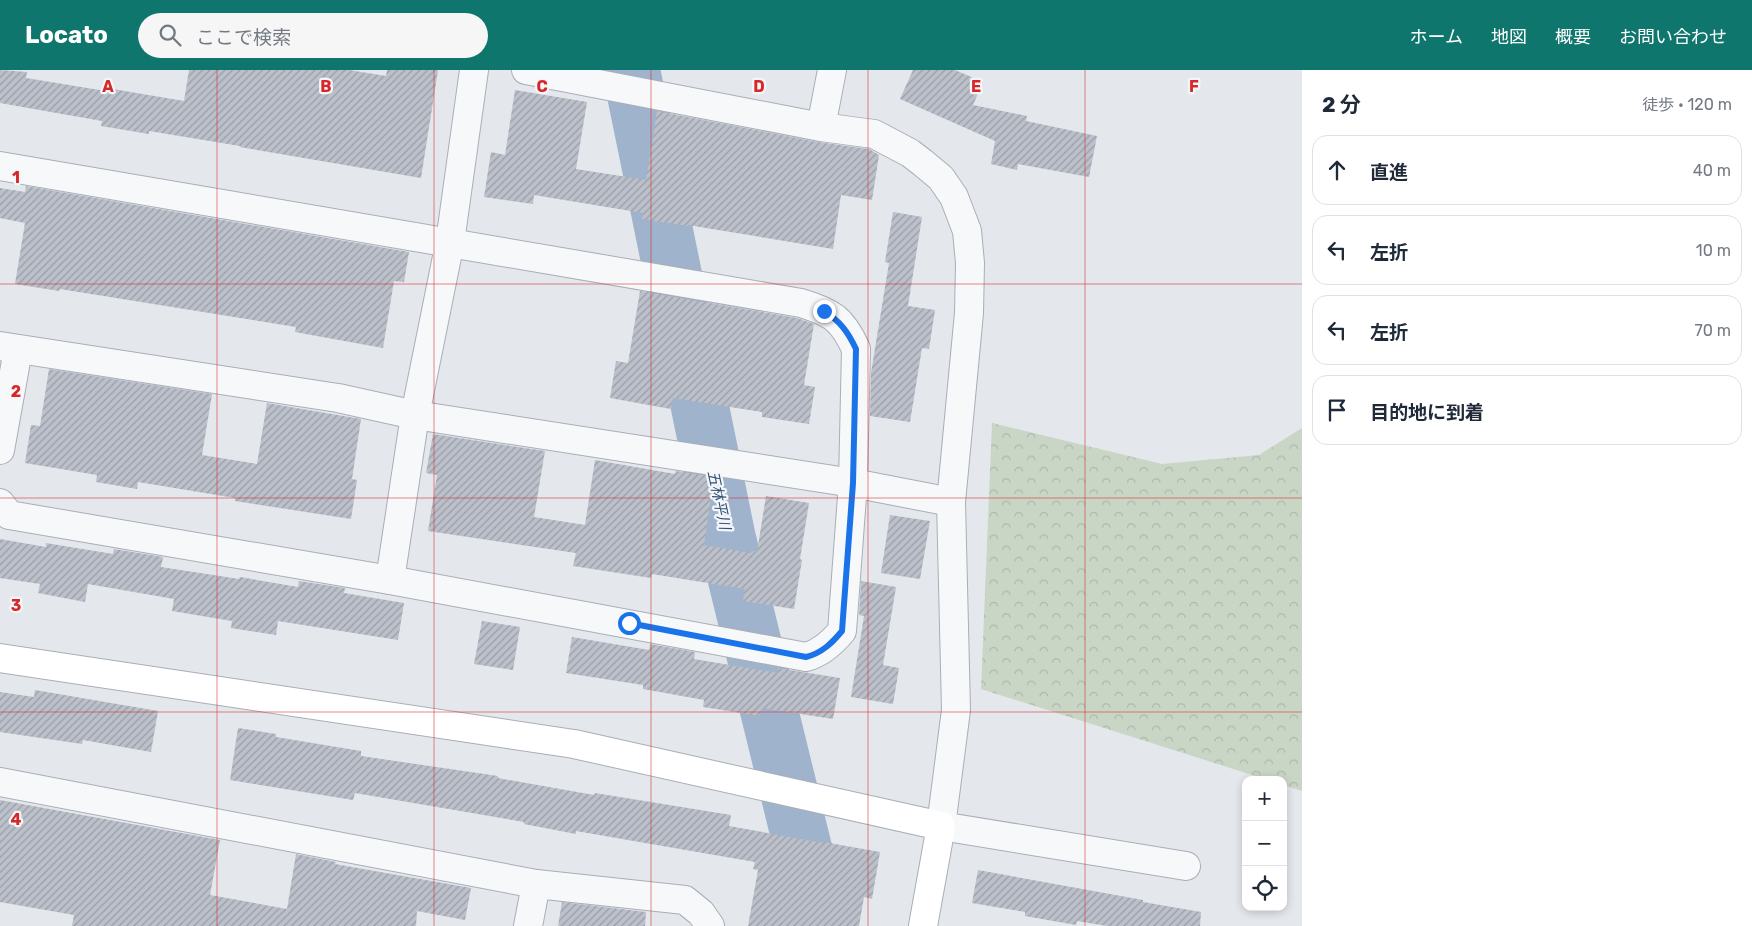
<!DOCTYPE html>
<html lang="ja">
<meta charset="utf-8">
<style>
body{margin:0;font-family:Rubik,"Noto Sans JP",sans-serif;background:#f6f6f7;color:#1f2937}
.controls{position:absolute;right:15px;bottom:15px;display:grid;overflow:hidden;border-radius:10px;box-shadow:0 2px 8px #0003}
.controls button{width:45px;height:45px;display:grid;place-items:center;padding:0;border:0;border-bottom:1px solid #e0e1e3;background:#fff;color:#1f2937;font:25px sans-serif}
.stop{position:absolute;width:15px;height:15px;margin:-11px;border:4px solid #1a73e8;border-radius:50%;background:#fff}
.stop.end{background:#1a73e8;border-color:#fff;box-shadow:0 1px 5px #0008}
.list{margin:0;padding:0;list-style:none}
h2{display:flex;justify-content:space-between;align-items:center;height:65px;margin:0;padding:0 20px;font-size:21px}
h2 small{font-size:16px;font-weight:400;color:#747a83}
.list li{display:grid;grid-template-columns:32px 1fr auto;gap:15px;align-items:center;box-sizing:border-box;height:70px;margin:0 10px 10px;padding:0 10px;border:1px solid #e0e1e3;border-radius:15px}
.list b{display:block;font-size:19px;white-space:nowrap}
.list em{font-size:16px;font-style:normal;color:#747a83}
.icon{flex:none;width:28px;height:28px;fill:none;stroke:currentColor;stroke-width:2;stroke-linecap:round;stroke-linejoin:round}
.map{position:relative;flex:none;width:1302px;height:856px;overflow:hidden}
header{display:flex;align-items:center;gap:30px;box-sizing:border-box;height:70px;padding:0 25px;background:#0f766e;color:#fff}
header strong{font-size:24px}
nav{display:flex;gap:28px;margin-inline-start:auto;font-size:18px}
.search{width:350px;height:45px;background:#f6f6f7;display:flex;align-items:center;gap:12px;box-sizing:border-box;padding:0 18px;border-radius:28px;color:#747a83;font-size:19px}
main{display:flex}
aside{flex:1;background:#fff}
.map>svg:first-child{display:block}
.forest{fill:url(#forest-crowns)}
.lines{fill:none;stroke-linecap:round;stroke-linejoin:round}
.river{stroke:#9fb4cc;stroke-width:58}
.building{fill:url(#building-hatch)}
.street-casing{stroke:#a9aeb7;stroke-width:30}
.secondary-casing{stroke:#a9aeb7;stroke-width:30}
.street{stroke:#f7f8fa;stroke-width:28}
.secondary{stroke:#fff;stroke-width:28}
.route{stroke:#1a73e8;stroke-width:6}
.grid{fill:none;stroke:#d62828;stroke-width:1;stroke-opacity:0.55}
.labels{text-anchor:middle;stroke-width:4.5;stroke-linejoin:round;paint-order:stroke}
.water-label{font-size:15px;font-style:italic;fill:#34527a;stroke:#f4f6f9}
.grid-label{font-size:16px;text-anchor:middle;font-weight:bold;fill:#d62828;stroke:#f4f6f9;stroke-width:4.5;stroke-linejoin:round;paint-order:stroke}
</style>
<header>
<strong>Locato</strong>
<div class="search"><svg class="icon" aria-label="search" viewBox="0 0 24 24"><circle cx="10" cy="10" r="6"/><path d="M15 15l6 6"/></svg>ここで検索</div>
<nav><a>ホーム</a><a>地図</a><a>概要</a><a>お問い合わせ</a></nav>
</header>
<main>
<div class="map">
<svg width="1302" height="856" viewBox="0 0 1302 856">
<defs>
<pattern id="forest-crowns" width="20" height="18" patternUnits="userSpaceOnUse" patternTransform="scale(1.25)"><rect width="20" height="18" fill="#c9d6c5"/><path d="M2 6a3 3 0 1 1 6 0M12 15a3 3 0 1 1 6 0" fill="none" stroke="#adb8ab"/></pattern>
<pattern id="building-hatch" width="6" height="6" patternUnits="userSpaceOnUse" patternTransform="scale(1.25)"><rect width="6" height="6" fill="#bbc0ca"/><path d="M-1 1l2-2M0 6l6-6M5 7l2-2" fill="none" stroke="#989da6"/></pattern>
</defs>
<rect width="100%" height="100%" fill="#e4e7ec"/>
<!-- forest -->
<polygon class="forest" points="992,353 1162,394 1259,385 1302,358 1302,721 1283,715 1283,710 1268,710 981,619"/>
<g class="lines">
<!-- river -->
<polyline class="river" points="631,0 727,469 822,856"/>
</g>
<!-- building -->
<g class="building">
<polygon points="0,0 27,2 26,8 106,21 107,18 184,31 189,0 349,0 386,6 387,0 438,0 421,108 240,77 240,76 149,61 149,64 101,56 102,51 0,33"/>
<polygon points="913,0 955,0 983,12 973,35 1027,46 1026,51 1097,66 1089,107 1018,94 1017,100 991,94 995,71 900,29"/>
<polygon points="515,20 587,32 576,99 646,110 657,41 818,72 869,79 879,85 872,130 841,125 833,179 688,155 688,156 642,149 643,143 534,125 533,134 484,127 491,82 505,85"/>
<polygon points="26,116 409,182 404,212 394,211 383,278 295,262 296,257 60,219 59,221 15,214 25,153 0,148 0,118 25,122"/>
<polygon points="893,142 922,147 908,236 935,240 929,279 922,278 910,352 870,346 871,303 889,193 885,192"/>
<polygon points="640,221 797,248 814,254 804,315 815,317 809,354 762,347 762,342 673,328 671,339 610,328 616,291 628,293"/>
<polygon points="49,299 212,324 202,385 257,394 267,333 361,349 352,409 357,410 351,449 235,431 235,428 138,412 137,419 96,412 97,405 25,393 31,355 40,356"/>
<polygon points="433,364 545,381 534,447 585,455 595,390 675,404 676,401 714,407 704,475 751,483 751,481 757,482 766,426 809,433 800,489 802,490 794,539 743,531 745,519 652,504 651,508 573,496 576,483 428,461 437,405 426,403"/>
<polygon points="890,445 930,451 920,509 881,503"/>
<polygon points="0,469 46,477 46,473 113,484 114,479 163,487 161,497 239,509 240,507 298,517 299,511 345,518 344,523 404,533 398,570 278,551 276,565 231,558 232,551 172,541 174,529 88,514 85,532 38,523 40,514 0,508"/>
<polygon points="861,511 896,517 883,595 899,598 893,634 851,627 864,546 859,545"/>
<polygon points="482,551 520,557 513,600 474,594"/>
<polygon points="572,567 649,580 650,574 695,582 694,589 778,603 778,598 840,608 833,649 762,638 760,646 703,637 704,630 643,619 643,615 566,603"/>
<polygon points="35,620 158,641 151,682 83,670 82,674 0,662 0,622 34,627"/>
<polygon points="238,658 276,664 276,667 361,681 361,686 498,706 498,708 594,725 595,723 731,745 729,756 823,773 824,772 880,782 872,829 864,827 859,856 748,856 758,800 753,799 755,792 576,761 576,764 524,754 524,752 355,723 353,730 230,710"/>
<polygon points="0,730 220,770 210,825 287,839 296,784 336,792 335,794 471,818 465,850 417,841 416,856 72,856 74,845 0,832"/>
<polygon points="978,800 1143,830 1143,832 1201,842 1200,856 1107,856 1077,851 1076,855 1025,846 1025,842 972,833"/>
<polygon points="562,832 646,842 645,856 558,856"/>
</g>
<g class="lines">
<defs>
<g id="street">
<polyline points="526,0 821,57 874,64 910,83 923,93 941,108 954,127 967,161 970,193 969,243 951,432 956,640 941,756 1186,796"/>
<polyline points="821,57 832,0"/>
<path d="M0,96L801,233C832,243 842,248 856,279L853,413L842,561C832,573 821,583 806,587L390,510L9,445L0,433"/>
<polyline points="0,276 338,328 415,345 853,413 951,432"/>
<polyline points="0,380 18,280"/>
<polyline points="390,510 415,345 450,172 474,0"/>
<polyline points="0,712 536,814 685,830 701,843 710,856"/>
<polyline points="528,856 536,814"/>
</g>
<polyline id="secondary" points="0,588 574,674 941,756 923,856"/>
</defs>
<!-- street casing -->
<use href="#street" class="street-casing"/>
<!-- secondary casing -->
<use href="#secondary" class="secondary-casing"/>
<!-- street -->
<use href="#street" class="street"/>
<!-- secondary -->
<use href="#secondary" class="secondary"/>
</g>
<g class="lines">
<!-- route -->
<path class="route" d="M629,553L806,587C822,583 832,573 842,561L853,413L856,279C848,262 840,251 824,241"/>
</g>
<!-- grid -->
<path class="grid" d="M217,0V856M434,0V856M651,0V856M868,0V856M1085,0V856M0,214H1302M0,428H1302M0,642H1302"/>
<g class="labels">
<!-- water labels -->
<g class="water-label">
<text transform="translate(719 430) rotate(78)" y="5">五林平川</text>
</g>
</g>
<g class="grid-label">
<text x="108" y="22">A</text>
<text x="326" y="22">B</text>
<text x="542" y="22">C</text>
<text x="759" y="22">D</text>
<text x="976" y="22">E</text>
<text x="1194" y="22">F</text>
<text x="16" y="113">1</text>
<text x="16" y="327">2</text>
<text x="16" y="541">3</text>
<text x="16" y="755">4</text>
</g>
</svg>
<div class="controls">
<button>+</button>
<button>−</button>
<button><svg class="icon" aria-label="locate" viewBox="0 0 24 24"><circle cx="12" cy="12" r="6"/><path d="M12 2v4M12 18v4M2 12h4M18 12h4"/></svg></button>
</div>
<div class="stop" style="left:629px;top:553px"></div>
<div class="stop end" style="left:824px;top:241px"></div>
</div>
<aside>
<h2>2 分<small>徒歩 · 120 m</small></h2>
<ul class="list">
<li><svg class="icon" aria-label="ahead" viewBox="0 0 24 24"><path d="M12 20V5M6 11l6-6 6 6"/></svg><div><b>直進</b></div><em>40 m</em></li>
<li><svg class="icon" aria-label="left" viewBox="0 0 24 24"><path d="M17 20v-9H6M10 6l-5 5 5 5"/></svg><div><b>左折</b></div><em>10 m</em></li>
<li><svg class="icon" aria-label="left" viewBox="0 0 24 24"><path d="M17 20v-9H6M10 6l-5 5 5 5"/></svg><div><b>左折</b></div><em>70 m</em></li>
<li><svg class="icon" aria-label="arrive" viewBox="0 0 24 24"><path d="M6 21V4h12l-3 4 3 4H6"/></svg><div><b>目的地に到着</b></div></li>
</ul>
</aside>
</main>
